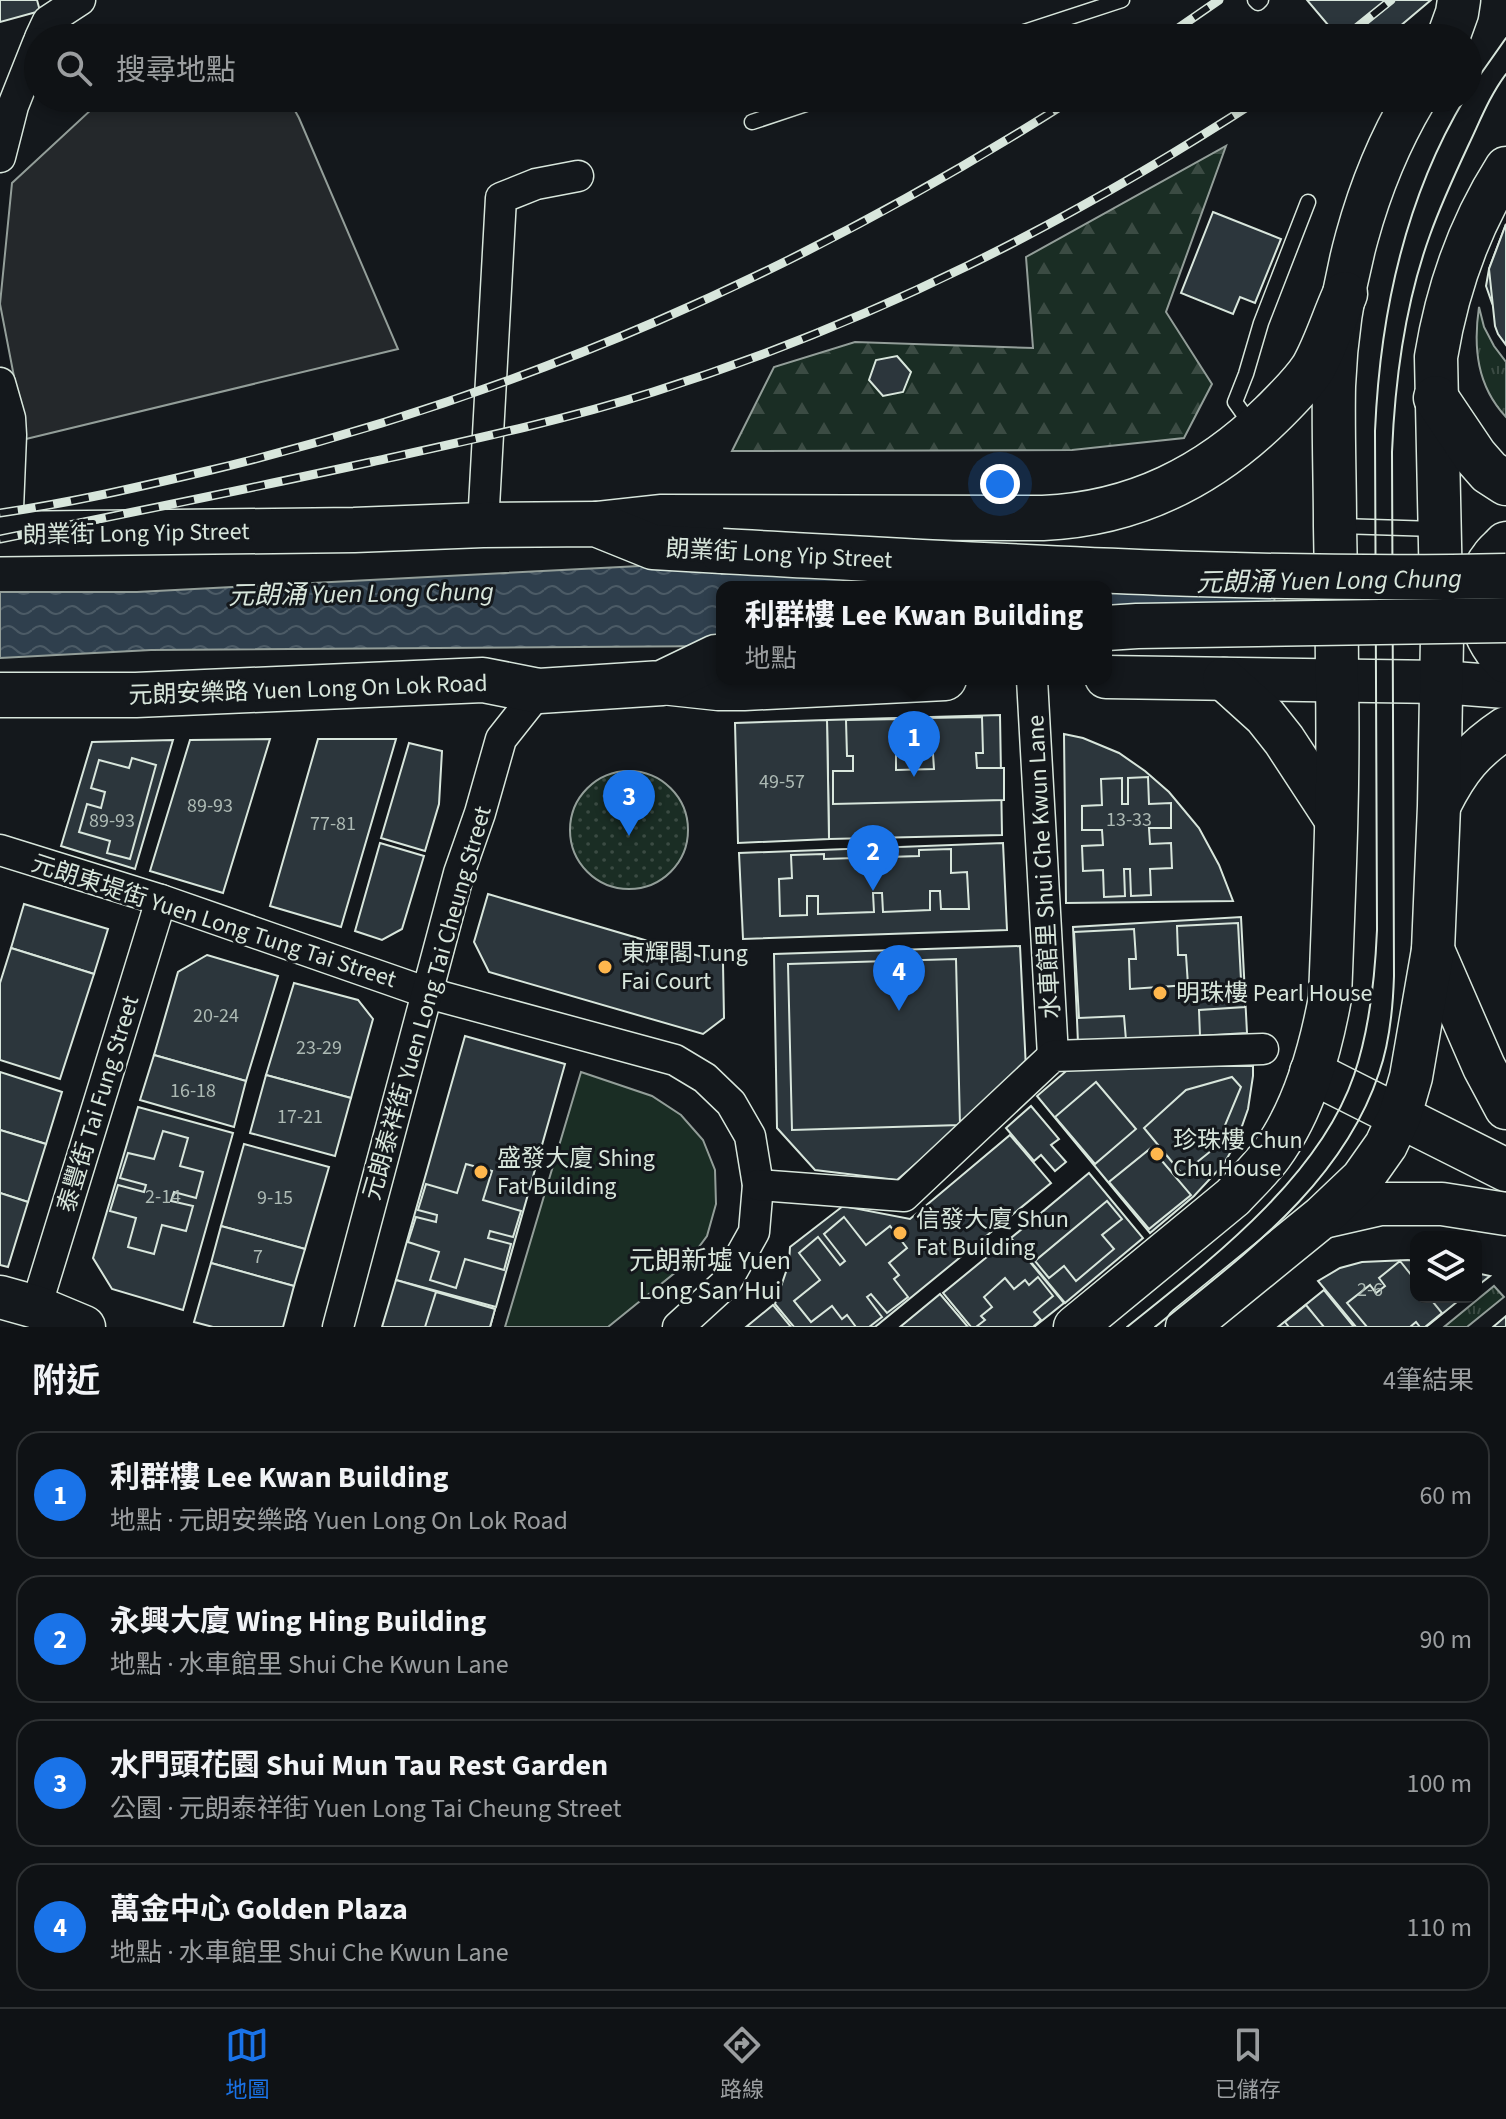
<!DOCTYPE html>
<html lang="zh-TW">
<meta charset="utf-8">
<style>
body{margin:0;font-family:"Source Sans 3","Noto Sans TC",sans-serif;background:#1d2022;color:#f1f3f6}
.controls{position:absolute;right:24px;bottom:24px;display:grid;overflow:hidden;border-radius:16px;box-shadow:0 4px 12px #0003}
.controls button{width:72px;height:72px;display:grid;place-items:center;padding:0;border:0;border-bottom:2px solid #2f3234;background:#0f1215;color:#f1f3f6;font:40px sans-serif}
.you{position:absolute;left:1000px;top:484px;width:28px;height:28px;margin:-20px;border:6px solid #fff;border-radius:50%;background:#1a73e8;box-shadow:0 0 0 12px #1a73e833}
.badge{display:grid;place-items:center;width:52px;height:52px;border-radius:50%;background:#1a73e8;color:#fff;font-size:26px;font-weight:700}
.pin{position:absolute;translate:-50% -66px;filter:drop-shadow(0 2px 4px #0008)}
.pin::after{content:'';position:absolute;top:42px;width:28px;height:24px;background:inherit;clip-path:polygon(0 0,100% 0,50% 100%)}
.popup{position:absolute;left:716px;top:581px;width:396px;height:104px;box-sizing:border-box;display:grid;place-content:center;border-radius:16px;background:#0f1215;filter:drop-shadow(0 2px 6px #0005);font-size:26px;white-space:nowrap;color:#9b9ea0}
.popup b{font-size:30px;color:#f1f3f6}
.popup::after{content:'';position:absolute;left:50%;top:100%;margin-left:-16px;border:16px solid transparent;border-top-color:#0f1215}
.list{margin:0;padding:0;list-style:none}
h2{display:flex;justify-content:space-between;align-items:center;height:104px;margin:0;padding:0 32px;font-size:34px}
h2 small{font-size:26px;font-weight:400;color:#9b9ea0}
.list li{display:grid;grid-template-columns:52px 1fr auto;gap:24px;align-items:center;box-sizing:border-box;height:128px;margin:0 16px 16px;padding:0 16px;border:2px solid #2f3234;border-radius:24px}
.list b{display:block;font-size:30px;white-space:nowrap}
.list p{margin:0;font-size:26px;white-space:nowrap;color:#9b9ea0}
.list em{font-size:26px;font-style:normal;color:#9b9ea0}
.icon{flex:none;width:44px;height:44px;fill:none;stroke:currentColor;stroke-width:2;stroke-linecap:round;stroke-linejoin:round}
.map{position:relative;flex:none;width:1506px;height:1327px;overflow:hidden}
.search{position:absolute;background:#0f1215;box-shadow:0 4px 12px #0003;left:24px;right:24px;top:24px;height:88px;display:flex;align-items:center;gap:20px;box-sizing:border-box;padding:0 28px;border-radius:44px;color:#9b9ea0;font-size:30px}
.sheet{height:680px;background:#0f1215}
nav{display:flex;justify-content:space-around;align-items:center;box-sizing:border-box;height:112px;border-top:2px solid #2f3234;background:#0f1215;font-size:22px;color:#9b9ea0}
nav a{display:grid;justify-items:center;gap:4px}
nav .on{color:#1a73e8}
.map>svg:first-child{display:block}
.grass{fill:url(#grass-tufts);stroke:#939e99;stroke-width:2}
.forest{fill:url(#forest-firs);stroke:#939e99;stroke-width:2}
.park{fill:#1a2d24;stroke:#939e99;stroke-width:2}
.garden{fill:url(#garden-dots);stroke:#939e99;stroke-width:2}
.parking{fill:#24282b;stroke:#939e99;stroke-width:2}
.water{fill:url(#water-waves);stroke:#939e99;stroke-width:2}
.building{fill:#2c363c;stroke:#d8e6dc;stroke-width:2}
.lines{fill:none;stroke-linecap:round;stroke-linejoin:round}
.lane-casing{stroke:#d8e6dc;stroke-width:17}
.street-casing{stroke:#d8e6dc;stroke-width:33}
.secondary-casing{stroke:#d8e6dc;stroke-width:45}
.primary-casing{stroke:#d8e6dc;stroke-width:47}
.lane{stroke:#14181c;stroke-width:14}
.street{stroke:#14181c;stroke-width:30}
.secondary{stroke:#14181c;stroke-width:42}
.primary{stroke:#14181c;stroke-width:44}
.tram{stroke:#d8e6dc;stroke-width:2}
.rail-casing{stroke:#d8e6dc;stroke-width:9}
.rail{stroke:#14181c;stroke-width:6;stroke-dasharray:18;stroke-linecap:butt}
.primary-bridge-casing{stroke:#d8e6dc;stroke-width:47;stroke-linecap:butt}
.primary-bridge{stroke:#14181c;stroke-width:44}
.poi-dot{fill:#ffb74d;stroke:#14181c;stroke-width:3}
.labels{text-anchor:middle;stroke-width:6;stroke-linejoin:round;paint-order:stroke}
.number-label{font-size:20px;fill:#adbab4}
.street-label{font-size:24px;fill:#d8e6dc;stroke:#14181c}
.poi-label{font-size:24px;fill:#d8e6dc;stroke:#14181c;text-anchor:start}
.water-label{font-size:26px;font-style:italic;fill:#d8e6dc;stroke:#14181c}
.neighbourhood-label{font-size:26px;fill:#d8e6dc;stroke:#14181c}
</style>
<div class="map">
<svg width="1506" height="1327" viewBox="0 0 1506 1327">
<defs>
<pattern id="grass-tufts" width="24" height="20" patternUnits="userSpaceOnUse" patternTransform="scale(2)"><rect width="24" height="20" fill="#1a2d24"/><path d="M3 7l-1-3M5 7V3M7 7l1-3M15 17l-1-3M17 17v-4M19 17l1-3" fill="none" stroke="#3b4b43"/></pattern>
<pattern id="forest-firs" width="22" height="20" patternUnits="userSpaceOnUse" patternTransform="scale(2)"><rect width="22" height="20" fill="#1a2d24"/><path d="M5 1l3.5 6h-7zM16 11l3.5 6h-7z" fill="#3b4b43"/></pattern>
<pattern id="garden-dots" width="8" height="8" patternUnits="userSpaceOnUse" patternTransform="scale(2)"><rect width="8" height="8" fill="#1a2d24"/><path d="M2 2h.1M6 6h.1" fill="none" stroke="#3b4b43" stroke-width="1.8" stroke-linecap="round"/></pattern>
<pattern id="water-waves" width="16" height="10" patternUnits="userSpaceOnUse" patternTransform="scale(2)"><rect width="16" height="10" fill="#2f3f4d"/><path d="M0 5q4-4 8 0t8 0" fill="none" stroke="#4c5b66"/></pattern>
</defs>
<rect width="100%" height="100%" fill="#14181c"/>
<!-- grass -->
<g class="grass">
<path d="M1479,307L1484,327L1494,346L1506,362V417C1477,386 1473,348 1479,307Z"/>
<polygon points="1494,1286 1504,1297 1467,1327 1444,1327"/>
</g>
<!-- forest -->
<polygon class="forest" points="1226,146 1166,312 1212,384 1184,438 1072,450 732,451 774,367 855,342 1033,348 1026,257"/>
<!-- park -->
<polygon class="park" points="581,1072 652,1096 681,1115 703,1140 715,1170 716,1204 707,1236 687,1263 608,1327 505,1327"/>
<!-- garden -->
<circle class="garden" cx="629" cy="830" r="59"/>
<!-- parking -->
<polygon class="parking" points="116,98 288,98 299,118 398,349 26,439 0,304 12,183 94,107"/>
<!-- water -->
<polygon class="water" points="718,562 1276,570 1274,608 1106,645 1106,587 722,587 722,646 151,650 0,658 0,592 137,592"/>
<!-- building -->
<g class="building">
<polygon points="0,0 37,0 40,11 0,22"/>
<polygon points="1307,0 1431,0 1386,38 1339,38"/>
<polygon points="1213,212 1281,239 1255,303 1240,297 1233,314 1181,293"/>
<polygon points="1506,224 1506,331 1492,303 1486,286 1489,269"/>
<polygon points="1506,224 1506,345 1498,334 1495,326 1489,269"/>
<polygon points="897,356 911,372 903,392 883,396 869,380 876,360"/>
<polygon points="1000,715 1002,835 829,839 827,720"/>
<polygon points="982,717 983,753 976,753 977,768 1004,768 1004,800 833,804 833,771 853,771 853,756 847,756 846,720 902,719 902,755 896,755 896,770 934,769 933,754 927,754 926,718"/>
<polygon points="827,720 829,839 738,843 735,723"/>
<polygon points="1064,734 1083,738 1119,753 1145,771 1169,792 1199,828 1219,865 1233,901 1066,903"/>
<polygon points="270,739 223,893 150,871 190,740"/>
<polygon points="318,739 396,739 341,927 270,906"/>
<polygon points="173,740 135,869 61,846 92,742"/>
<polygon points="409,743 442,751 439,804 425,851 381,838"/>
<polygon points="132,758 156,765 130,859 107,853 110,841 79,832 87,804 101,808 105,792 91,788 99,760 129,768"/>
<polygon points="1148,777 1149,804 1171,803 1171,828 1149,828 1150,844 1171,843 1172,868 1150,869 1151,895 1131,896 1130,869 1124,869 1125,896 1104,897 1103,870 1083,871 1082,846 1103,845 1102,830 1082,830 1082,806 1102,805 1101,779 1122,778 1122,804 1128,804 1128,778"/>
<polygon points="380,843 424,856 402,929 382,940 355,931"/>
<polygon points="1003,843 1007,930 743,939 739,853"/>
<polygon points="951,849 951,873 967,872 969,909 941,909 940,891 930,891 930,910 883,912 882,893 873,893 874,912 818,914 818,896 807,896 807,915 780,916 779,879 792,878 791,855 824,854 824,859 919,856 919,850"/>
<polygon points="488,894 723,963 724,1018 703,1034 489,972 474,942"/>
<polygon points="24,904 108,929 94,974 11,948"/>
<polygon points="1241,917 1247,1033 1078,1043 1073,927"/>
<polygon points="1238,923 1241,980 1244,980 1245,1007 1199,1010 1200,1036 1126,1040 1124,1016 1079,1018 1074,932 1134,929 1136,959 1129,959 1130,989 1188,985 1186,955 1178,955 1177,926"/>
<polygon points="1020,946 1026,1069 897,1180 815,1170 777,1128 774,954"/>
<polygon points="11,948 94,974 60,1079 0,1060 0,983"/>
<polygon points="207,955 278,976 246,1081 154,1055 178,972"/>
<polygon points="956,959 960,1125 792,1130 788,964"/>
<polygon points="294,983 358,1000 373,1019 351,1098 266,1075"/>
<polygon points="465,1036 565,1064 496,1307 396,1280"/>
<polygon points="154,1055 246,1081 234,1127 140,1100"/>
<polygon points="1072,1066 1253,1066 1253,1076 1248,1109 1236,1143 1223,1165 1194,1196 1150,1233 1037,1096"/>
<polygon points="0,1072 62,1092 46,1144 0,1130"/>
<polygon points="266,1075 351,1098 335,1156 250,1133"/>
<polygon points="1232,1077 1241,1087 1216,1147 1182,1174 1144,1128 1186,1090"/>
<polygon points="1096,1082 1136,1129 1095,1164 1055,1117"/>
<polygon points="1031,1106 1059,1139 1051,1145 1066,1162 1055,1171 1041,1155 1034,1161 1006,1128"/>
<polygon points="138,1107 233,1133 183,1310 112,1289 93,1258"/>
<polygon points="0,1130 46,1144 28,1202 0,1193"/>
<polygon points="163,1131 188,1138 180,1166 203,1172 196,1198 174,1192 171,1201 193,1206 186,1231 162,1225 154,1254 128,1247 136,1218 110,1211 118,1185 144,1192 146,1185 120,1178 128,1153 154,1159"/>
<polygon points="1010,1135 1051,1183 875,1327 794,1327 775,1304 789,1263 790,1247 843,1206 910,1219"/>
<polygon points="244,1144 329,1167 305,1249 221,1226"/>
<polygon points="1151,1148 1191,1195 1149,1229 1109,1182"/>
<polygon points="466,1164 492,1171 483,1200 521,1211 513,1237 490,1231 488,1238 511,1244 504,1270 465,1259 456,1288 430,1280 439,1252 408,1242 416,1217 436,1222 437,1215 418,1210 426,1184 457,1193"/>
<polygon points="1089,1173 1143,1238 1065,1303 1011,1238"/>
<polygon points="0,1193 28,1202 8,1267 0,1265"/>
<polygon points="1107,1201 1122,1219 1102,1235 1114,1249 1076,1281 1064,1266 1049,1278 1035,1261"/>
<polygon points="844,1217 866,1245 890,1226 907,1248 889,1263 899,1275 894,1279 908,1297 887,1313 871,1294 867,1297 882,1317 869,1327 856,1327 847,1315 842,1319 832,1306 811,1322 794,1301 820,1280 799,1253 818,1237 840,1265 845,1261 824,1234"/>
<polygon points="221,1226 305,1249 294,1286 211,1263"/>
<polygon points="1010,1238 1064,1303 1034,1327 971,1327 943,1293"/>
<polygon points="1408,1260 1416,1261 1416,1297 1463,1297 1426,1327 1356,1327 1318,1281 1340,1268 1362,1262"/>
<polygon points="1400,1261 1416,1281 1416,1297 1429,1297 1442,1313 1425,1327 1420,1327 1416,1322 1410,1327 1367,1327 1347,1303 1370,1285 1376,1293 1385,1286 1379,1278"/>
<polygon points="211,1263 294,1286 283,1327 213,1327 194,1322"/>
<polygon points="1476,1273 1490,1276 1476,1287"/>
<polygon points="1038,1277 1053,1296 1034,1312 1041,1320 1033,1327 976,1327 985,1320 981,1316 992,1307 984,1297 1005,1278 1014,1289 1025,1280 1029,1285"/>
<polygon points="396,1280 495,1309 490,1327 382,1327"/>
<polygon points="1324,1290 1354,1327 1278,1327"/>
<polygon points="436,1292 495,1309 490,1327 425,1327"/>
<polygon points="940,1294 968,1327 900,1327"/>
<polygon points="773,1305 791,1327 746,1327"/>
<polygon points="1306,1305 1324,1327 1289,1327 1285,1322"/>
<polygon points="1506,1316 1506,1327 1493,1327"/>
</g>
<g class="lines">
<defs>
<g id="lane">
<polyline points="1255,0 1258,3 1261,0"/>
<polyline points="1006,38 1122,0"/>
<polyline points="752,122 824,98"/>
<polyline points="1252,426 1235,402 1246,374 1261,323 1308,202"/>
<polyline points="1340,526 1435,529"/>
</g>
<g id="street">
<polyline points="40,38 48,21 80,0"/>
<polyline points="0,157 13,106 38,43"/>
<polyline points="0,383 10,418 11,435 7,534"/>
<polyline points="483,525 501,198 536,184 578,176"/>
<polyline points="1032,679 1053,1056"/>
<polyline points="0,850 161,900 428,993 675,1060 705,1078 731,1103 750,1136 758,1185 754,1232 725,1284 678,1327"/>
<polyline points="758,1185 904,1196 1053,1056 1263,1049"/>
<polyline points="36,1307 161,900"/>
<polyline points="338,1327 459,873 480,813 501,739 539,691"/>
</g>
<g id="secondary">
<polyline points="1448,38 1457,13 1459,0"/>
<polyline points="1106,677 1441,682 1506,687"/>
<polyline points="1224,679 1265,716 1284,740 1335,818"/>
<polyline points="662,683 718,689 744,689 945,679"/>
<path d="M1440,804C1458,768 1473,750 1506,728"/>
<polyline points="1433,950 1484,1067 1506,1108"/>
<polyline points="1311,1072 1506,1170"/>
<polyline points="1323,1217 1380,1204 1442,1204 1506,1214"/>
<polyline points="0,1297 36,1307 84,1327"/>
<path d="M1075,1327L1233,1197C1246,1183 1260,1170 1271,1155C1304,1110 1320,1052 1330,998C1334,893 1339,788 1337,683C1337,631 1336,578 1335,526C1335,479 1333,433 1334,386C1338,287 1364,184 1415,98"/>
<path d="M1187,1327L1322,1217L1362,1179L1386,1145L1400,1115L1411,1077L1433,950L1439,806L1442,638L1436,357C1447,290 1469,226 1506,168"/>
</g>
<g id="primary">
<polyline points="1436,398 1475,456 1489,472 1506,483"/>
<path d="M596,524L660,517L1043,518C1134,514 1208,477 1272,414C1286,400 1302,385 1313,368C1326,345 1334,318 1345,294"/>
<polyline points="0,534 354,530 483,525 596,524 653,547 722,551"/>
<path d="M1506,544C1502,549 1496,553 1493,558C1468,589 1480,634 1506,661"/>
<polyline points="0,695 136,695 483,680 539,691 662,683 716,657 722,657"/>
</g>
</defs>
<!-- lane casing -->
<use href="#lane" class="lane-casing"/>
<!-- street casing -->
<use href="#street" class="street-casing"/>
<!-- secondary casing -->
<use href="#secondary" class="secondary-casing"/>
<!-- primary casing -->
<use href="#primary" class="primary-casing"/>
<!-- lane -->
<use href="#lane" class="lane"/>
<!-- street -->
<use href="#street" class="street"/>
<!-- secondary -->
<use href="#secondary" class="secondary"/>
<!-- primary -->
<use href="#primary" class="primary"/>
<!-- tram -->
<g class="tram">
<polyline points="1468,92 1506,38"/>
<path d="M1127,1327C1209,1261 1319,1178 1354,1075C1370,1028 1375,978 1377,930L1375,431C1380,315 1405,198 1465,98"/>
<path d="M1155,1327C1243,1255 1342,1185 1379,1073C1390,1042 1393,1008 1394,976L1392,452C1395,378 1405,304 1430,235C1441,204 1455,174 1469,144C1480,121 1490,95 1506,74"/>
</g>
<defs>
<g id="rail">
<polyline points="1164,38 1219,0"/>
<polyline points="1344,38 1391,0"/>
<path d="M0,513C70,503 139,487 207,471C520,396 804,271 1074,98"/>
<path d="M0,539C124,514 248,489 371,462C466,441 561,421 653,392C872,323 1069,223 1261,98"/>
</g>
</defs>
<!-- rail casing -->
<use href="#rail" class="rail-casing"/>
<!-- rail -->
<use href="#rail" class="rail"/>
<defs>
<g id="primary-bridge">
<path d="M722,551C983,565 1245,582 1506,576"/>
<polyline points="1106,628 1137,626 1506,620"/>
</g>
</defs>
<!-- primary-bridge casing -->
<use href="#primary-bridge" class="primary-bridge-casing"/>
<!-- primary-bridge -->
<use href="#primary-bridge" class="primary-bridge"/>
</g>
<!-- markers -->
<g class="poi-dot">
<circle cx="605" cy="967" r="8"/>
<circle cx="1160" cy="993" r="8"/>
<circle cx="1157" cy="1154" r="8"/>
<circle cx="481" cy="1172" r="8"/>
<circle cx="900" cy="1233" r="8"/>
</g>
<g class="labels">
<!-- number labels -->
<g class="number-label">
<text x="782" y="788">49-57</text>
<text x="210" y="812">89-93</text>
<text x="1129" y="826">13-33</text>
<text x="112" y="827">89-93</text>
<text x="333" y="830">77-81</text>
<text x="216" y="1022">20-24</text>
<text x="319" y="1054">23-29</text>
<text x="193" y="1097">16-18</text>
<text x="300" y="1123">17-21</text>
<text x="163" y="1203">2-14</text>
<text x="275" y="1204">9-15</text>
<text x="258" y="1263">7</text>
<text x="1370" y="1296">2-6</text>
</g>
<!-- street labels -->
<g class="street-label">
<text transform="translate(136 533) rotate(-1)" y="8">朗業街 Long Yip Street</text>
<text transform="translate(779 554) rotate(3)" y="8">朗業街 Long Yip Street</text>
<text transform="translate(308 689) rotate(-2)" y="8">元朗安樂路 Yuen Long On Lok Road</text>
<text transform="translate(1043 867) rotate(-93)" y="8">水車館里 Shui Che Kwun Lane</text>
<text transform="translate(214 921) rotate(18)" y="8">元朗東堤街 Yuen Long Tung Tai Street</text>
<text transform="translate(427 1003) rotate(-74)" y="8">元朗泰祥街 Yuen Long Tai Cheung Street</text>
<text transform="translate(98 1104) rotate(-73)" y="8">泰豐街 Tai Fung Street</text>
</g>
<!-- poi labels -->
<g class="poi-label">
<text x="621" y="961">東輝閣 Tung<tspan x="621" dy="28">Fai Court</tspan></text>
<text x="1176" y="1001">明珠樓 Pearl House</text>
<text x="1173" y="1148">珍珠樓 Chun<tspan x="1173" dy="28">Chu House</tspan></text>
<text x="497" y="1166">盛發大廈 Shing<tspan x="497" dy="28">Fat Building</tspan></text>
<text x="916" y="1227">信發大廈 Shun<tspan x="916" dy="28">Fat Building</tspan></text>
</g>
<!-- water labels -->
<g class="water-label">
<text transform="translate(1329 580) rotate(-1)" y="9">元朗涌 Yuen Long Chung</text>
<text transform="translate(361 593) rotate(-1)" y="9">元朗涌 Yuen Long Chung</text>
</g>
<!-- neighbourhood labels -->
<g class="neighbourhood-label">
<text x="710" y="1269">元朗新墟 Yuen<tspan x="710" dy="30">Long San Hui</tspan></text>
</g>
</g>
</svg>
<div class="controls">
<button><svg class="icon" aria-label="layers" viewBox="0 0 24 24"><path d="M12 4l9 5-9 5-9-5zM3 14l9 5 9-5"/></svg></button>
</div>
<div class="you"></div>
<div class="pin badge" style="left:914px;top:777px">1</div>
<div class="popup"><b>利群樓 Lee Kwan Building</b>地點</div>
<div class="pin badge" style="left:873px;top:891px">2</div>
<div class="pin badge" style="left:629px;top:836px">3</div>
<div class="pin badge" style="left:899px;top:1011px">4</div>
<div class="search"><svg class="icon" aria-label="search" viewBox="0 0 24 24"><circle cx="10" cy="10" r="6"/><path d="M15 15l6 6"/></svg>搜尋地點</div>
</div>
<section class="sheet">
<h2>附近<small>4筆結果</small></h2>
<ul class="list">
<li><span class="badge">1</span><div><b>利群樓 Lee Kwan Building</b><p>地點 · 元朗安樂路 Yuen Long On Lok Road</p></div><em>60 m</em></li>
<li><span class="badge">2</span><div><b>永興大廈 Wing Hing Building</b><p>地點 · 水車館里 Shui Che Kwun Lane</p></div><em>90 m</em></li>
<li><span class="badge">3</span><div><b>水門頭花園 Shui Mun Tau Rest Garden</b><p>公園 · 元朗泰祥街 Yuen Long Tai Cheung Street</p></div><em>100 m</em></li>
<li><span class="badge">4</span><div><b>萬金中心 Golden Plaza</b><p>地點 · 水車館里 Shui Che Kwun Lane</p></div><em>110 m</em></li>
</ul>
</section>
<nav>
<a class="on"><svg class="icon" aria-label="map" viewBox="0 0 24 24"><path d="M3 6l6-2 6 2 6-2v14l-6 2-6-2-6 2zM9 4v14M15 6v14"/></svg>地圖</a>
<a><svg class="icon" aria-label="directions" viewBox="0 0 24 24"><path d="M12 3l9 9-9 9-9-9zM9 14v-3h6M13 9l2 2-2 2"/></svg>路線</a>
<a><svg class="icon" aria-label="saved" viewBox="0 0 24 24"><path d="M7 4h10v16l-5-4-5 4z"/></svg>已儲存</a>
</nav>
